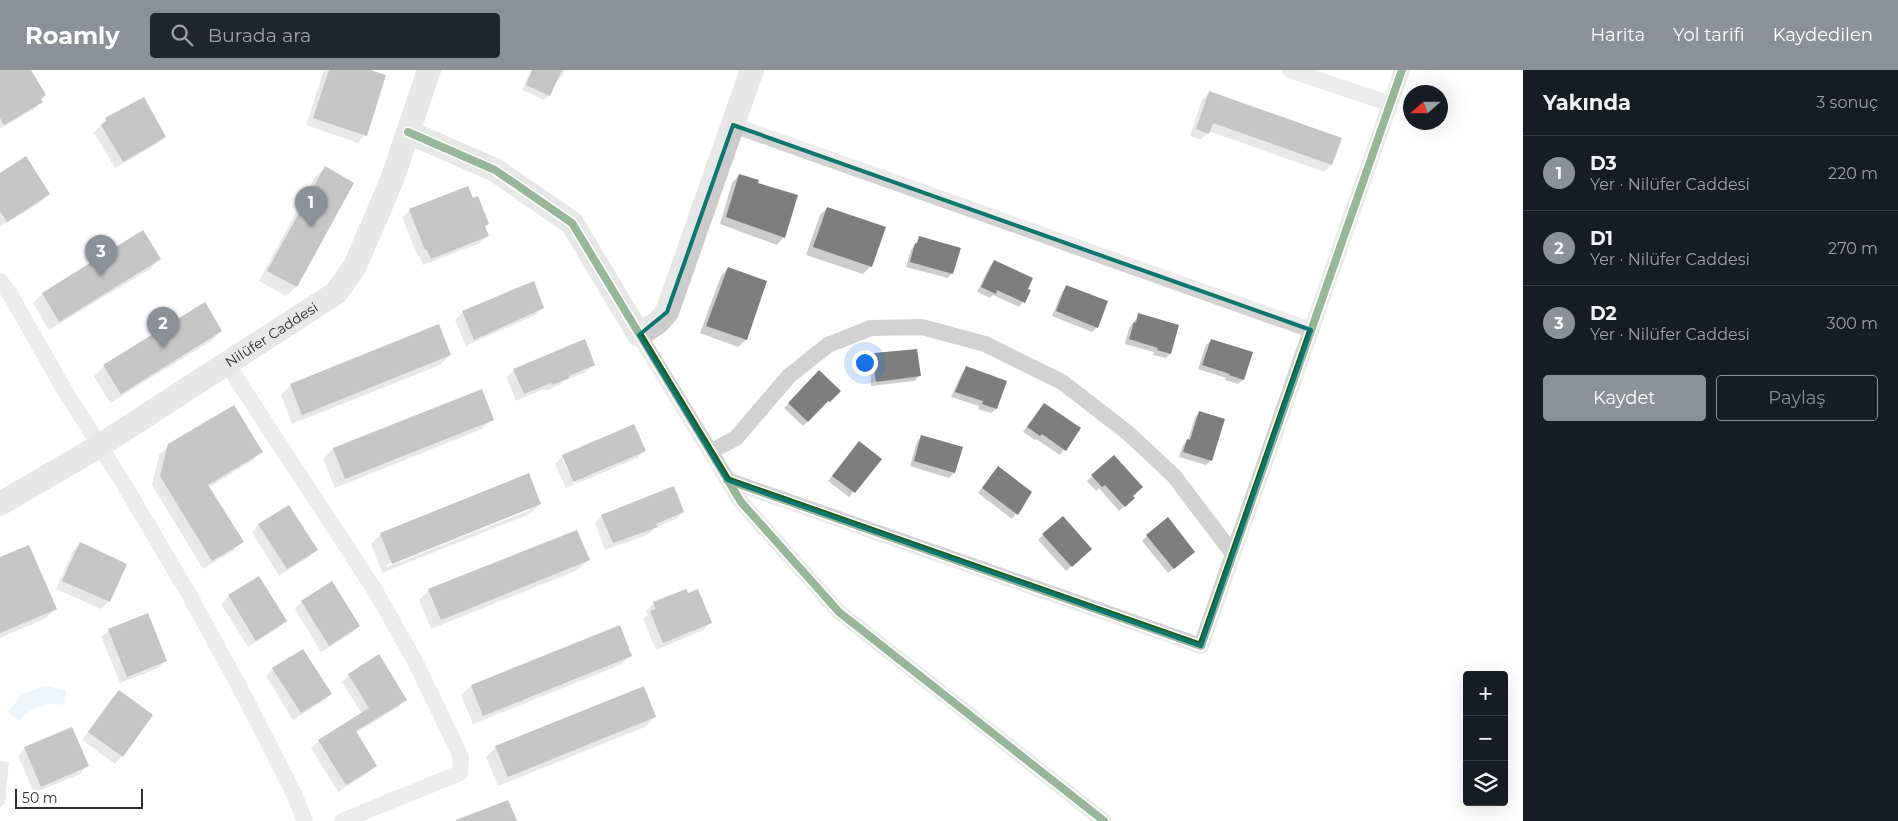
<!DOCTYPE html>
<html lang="tr">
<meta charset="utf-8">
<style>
body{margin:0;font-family:Montserrat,sans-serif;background:#20242c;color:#f1f3f6}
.controls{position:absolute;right:15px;bottom:15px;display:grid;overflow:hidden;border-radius:5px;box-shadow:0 5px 20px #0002}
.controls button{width:45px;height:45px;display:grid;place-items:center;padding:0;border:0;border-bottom:1px solid #363941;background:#171b24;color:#f1f3f6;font:25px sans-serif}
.compass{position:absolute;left:1403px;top:15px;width:45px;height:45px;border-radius:50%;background:#171b24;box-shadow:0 5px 20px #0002;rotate:249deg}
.scale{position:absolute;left:15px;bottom:12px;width:128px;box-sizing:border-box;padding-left:5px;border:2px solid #2d2d2d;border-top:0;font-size:14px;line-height:18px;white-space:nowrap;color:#2d2d2d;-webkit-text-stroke:4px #fff;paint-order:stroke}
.you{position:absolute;left:864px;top:292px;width:18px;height:18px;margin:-12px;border:4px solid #fff;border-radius:50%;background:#1a73e8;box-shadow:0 0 0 8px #1a73e833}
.badge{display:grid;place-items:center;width:32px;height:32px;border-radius:50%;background:#8c9099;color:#fff;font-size:16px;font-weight:700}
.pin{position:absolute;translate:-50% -41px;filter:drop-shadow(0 1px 2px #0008)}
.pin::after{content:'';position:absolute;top:26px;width:18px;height:15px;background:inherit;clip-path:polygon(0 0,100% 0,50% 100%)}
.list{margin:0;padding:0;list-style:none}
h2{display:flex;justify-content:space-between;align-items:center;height:65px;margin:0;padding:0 20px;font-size:21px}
h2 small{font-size:16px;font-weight:400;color:#9ea1a6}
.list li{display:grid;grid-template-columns:32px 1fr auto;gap:15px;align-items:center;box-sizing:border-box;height:75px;padding:0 20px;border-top:1px solid #363941}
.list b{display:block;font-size:19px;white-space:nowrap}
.list p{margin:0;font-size:16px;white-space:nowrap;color:#9ea1a6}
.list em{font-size:16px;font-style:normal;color:#9ea1a6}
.actions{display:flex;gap:10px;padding:15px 20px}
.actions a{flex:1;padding:11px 0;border:1px solid #8c9099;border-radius:5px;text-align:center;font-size:18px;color:#8c9099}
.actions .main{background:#8c9099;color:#fff}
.icon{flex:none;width:28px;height:28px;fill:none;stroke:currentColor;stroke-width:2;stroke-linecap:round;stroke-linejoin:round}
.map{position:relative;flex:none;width:1523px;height:751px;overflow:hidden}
header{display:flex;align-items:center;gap:30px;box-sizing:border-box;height:70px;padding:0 25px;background:#8c9099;color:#fff}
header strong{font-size:24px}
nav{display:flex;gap:28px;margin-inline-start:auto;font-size:18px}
.search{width:350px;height:45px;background:#20242c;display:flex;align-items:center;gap:12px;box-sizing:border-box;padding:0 18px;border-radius:5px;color:#9ea1a6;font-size:19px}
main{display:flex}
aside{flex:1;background:#171b24}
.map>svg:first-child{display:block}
.water{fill:#d9e7ef}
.shadow{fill:#0003;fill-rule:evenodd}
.building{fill:#7e7e7e}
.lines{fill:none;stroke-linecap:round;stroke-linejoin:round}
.street{stroke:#d2d2d2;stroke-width:16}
.secondary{stroke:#cbcbcb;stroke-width:24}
.cycleway-casing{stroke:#fff;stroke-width:11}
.cycleway{stroke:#1b5e20;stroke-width:8}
.marked{fill:none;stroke:#0f766e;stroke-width:4;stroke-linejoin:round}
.labels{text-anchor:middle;stroke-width:5;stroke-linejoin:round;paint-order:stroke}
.street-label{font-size:14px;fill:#2d2d2d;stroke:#fff}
</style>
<header>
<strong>Roamly</strong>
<div class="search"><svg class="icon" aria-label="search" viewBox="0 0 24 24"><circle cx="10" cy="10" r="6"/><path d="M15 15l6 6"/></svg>Burada ara</div>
<nav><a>Harita</a><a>Yol tarifi</a><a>Kaydedilen</a></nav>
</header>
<main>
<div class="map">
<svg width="1523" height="751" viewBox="0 0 1523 751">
<rect width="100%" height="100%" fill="#fff"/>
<!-- water -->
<path class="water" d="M44,616L66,620L65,635C45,632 33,636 19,651L8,642L22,624Z"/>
<!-- shadow -->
<g class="shadow">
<polygon points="8,0 30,0 42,32 34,39 0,59 0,5"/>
<polygon points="324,0 366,0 365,65 358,73 306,55"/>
<polygon points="531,0 565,0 562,7 556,11 549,26 544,30 522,20"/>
<polygon points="1210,22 1331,95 1324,102 1209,61 1201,70 1190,66 1202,30"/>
<polygon points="106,49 165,66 157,74 115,98 94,63"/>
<polygon points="325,98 353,113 296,217 286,226 259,211 315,107"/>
<polygon points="0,104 49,124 41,132 0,157"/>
<polygon points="739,105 756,114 784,167 777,175 720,154 732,113"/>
<polygon points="472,129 488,154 484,158 487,166 480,173 423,195 419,186 418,187 402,147 410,140"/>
<polygon points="827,138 871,196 863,204 806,185 820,145"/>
<polygon points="920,167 952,203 948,208 906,197 911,180"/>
<polygon points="159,189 150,199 49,260 33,233 42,224"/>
<polygon points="995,191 1029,220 1023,232 1019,237 993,225 990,228 977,222 990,196"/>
<polygon points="728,198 766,212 746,270 738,277 700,263 721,206"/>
<polygon points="533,213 543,237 535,245 466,276 455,250 463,242"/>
<polygon points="1067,217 1097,257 1092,262 1052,246 1062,222"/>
<polygon points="1139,245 1170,284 1166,288 1153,285 1154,282 1125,274 1129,258"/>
<polygon points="221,261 211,271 110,333 94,306 104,296"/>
<polygon points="1211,270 1243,310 1238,314 1225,310 1226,308 1198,299 1206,275"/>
<polygon points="450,285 440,295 292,354 281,325 291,315"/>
<polygon points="875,285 919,306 914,311 871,316 870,289"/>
<polygon points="594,294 586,302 564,311 560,315 545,321 544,319 516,331 506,307 514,300"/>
<polygon points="967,298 1005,312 996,339 991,343 978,339 979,336 951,327 962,303"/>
<polygon points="819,302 839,321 803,356 784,338"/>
<polygon points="481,320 492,349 482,359 335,418 323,389 333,379"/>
<polygon points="1044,334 1079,358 1060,385 1036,369 1035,370 1023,362"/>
<polygon points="1200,342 1211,390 1206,395 1179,387 1183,375 1188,370 1195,347"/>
<polygon points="922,366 961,378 954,403 949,408 910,396 917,371"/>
<polygon points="859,372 881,389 849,427 828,411"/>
<polygon points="169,375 261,382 252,391 208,418 242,471 233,481 203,499 152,415 159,385"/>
<polygon points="644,381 637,388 576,414 564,388 562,388 574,415 566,418 555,394 563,386"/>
<polygon points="1114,387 1131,427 1128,433 1119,441 1099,418 1096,421 1087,411"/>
<polygon points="993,403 1031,422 1012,449 978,423"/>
<path d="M540,434L530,444L382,503L371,474L381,464ZM530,438V440L387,497L386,495Z"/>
<polygon points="683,442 676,449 655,458 649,464 605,480 595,453 602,446"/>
<polygon points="259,455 316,480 309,487 279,506 252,462"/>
<polygon points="1043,465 1086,484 1066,501 1038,470"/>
<polygon points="1147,466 1189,486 1168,503 1142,471"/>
<polygon points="80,474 125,494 108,532 101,539 56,519 73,481"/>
<polygon points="0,489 55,539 46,548 0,568"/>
<polygon points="588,490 578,500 431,559 419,530 429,520"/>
<polygon points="259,508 286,551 278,558 248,577 221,534 229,526"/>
<polygon points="302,532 359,556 351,564 321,582 295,539"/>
<polygon points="654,533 710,553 703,560 656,580 643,549 648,545 646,541"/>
<polygon points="109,560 165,591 158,598 120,613 101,567"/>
<polygon points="630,586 620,595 473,654 461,625 471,616"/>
<polygon points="273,599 330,624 323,631 293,650 266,606"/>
<polygon points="349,605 406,629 398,637 356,663 376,695 368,703 338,722 311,678 319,671 362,644 342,612"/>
<polygon points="119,622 122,686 115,694 82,670 111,629"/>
<polygon points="655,647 645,657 498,716 486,687 496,677"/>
<polygon points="25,678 87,696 80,704 34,723 18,686"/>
<polygon points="0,691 9,692 5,733 0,738"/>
</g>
<!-- building -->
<g class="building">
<polygon points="0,0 31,0 46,25 41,29 43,32 4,55 0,48"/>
<polygon points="329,0 370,0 386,5 367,66 313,48"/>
<polygon points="532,0 562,0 550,26 526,15"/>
<polygon points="1209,21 1342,68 1332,95 1213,53 1209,64 1196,59"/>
<polygon points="144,27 166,67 123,92 101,55 107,51 105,48"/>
<polygon points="26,86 50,124 7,152 0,141 0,103"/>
<polygon points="325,96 354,113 297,217 267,201"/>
<polygon points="739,104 759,110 758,113 798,125 785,168 726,147"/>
<polygon points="468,116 473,128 478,126 489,154 485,156 489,166 431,189 427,180 425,180 409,139"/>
<polygon points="827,137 886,157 872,197 813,177"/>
<polygon points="143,160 161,189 59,252 42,223"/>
<polygon points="919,166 961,178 953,204 910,192 915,173 917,174"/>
<polygon points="994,190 1033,208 1028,219 1031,220 1025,233 997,220 996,224 981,217"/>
<polygon points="728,197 767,211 747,270 706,256"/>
<polygon points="534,211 544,238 474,270 462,241"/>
<polygon points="1066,215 1108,231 1098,258 1056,241"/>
<polygon points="205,232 222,261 121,324 103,295"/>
<polygon points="1138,243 1179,255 1171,284 1157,280 1158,278 1129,269 1134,252 1136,253"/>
<polygon points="439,254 451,285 302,345 290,314"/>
<polygon points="585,269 595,295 569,306 569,308 552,315 551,313 524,324 513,299"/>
<polygon points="1211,269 1253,282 1244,310 1229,305 1230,304 1202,295"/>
<polygon points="917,279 921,306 876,312 873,292 876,292 874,283"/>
<polygon points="966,296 1007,311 997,339 982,334 983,331 955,322"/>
<polygon points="819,300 841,321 830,332 828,331 808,352 788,333"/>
<polygon points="482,319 494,350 345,409 333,378"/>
<polygon points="1044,333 1081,358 1066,381 1042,364 1040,366 1027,357"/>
<polygon points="234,335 263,382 208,415 244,472 212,491 160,406 168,374"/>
<polygon points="1199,341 1225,349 1212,391 1183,382 1187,369 1190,370"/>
<polygon points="634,354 646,381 573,412 562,385"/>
<polygon points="921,365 963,377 955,403 914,391"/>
<polygon points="859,371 882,389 855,423 832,406"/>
<polygon points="1114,385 1143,417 1133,426 1135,428 1125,437 1105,415 1102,417 1091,405"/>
<polygon points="998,396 1032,422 1018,445 982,418"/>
<polygon points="529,403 541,434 392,494 380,463"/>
<polygon points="674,416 684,442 656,454 658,457 613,473 601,445"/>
<polygon points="289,435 318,480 287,499 258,454"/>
<polygon points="1063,446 1092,479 1072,497 1042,464"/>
<polygon points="1168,447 1195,482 1174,499 1146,465"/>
<polygon points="577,460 590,490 441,550 428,519"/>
<polygon points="80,472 127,494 110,532 62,511"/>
<polygon points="29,475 57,539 0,563 0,487"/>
<polygon points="259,506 287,551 256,571 228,525"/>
<polygon points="332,511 360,556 329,576 301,531"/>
<polygon points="686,519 688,523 698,519 712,553 663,573 650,541 656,539 653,532"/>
<polygon points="148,543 167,591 127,607 108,559"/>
<polygon points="620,555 632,586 483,646 471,615"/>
<polygon points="303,579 332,624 301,643 272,598"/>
<polygon points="379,584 407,630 356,661 377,696 346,715 318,670 369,638 348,604"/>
<polygon points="644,616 656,647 508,707 495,676"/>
<polygon points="119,620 153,645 123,687 88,662"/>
<polygon points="72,657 89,696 41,717 24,677"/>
<polygon points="508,730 517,751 456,751 456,750"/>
</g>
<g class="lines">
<!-- street -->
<g class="street">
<polyline points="1290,0 1390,34"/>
<polyline points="733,55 1311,260"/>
<polyline points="0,211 10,224 65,321 122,411 190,526 248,633 295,726 305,751"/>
<polyline points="639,265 741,432 839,542 1104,751"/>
<polyline points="227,294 376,522 415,591 461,687 460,703 342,751"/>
<polyline points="710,382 736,368 789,306 828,275 871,258 922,257 985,274 1062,312 1128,363 1174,406 1233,484"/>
<polyline points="727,410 1201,576 1402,0"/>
</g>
<!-- secondary -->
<g class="secondary">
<polyline points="408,62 495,100 572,153 639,265 657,253 667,242 752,0"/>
<path id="s1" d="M0,434L99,376L336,223L355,196L392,110L429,0"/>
</g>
<defs>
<g id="cycleway">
<polyline points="408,62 495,100 572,153 741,432 839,542 1104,751"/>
<polyline points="727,410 1201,576 1402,0"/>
</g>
</defs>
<!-- cycleway casing -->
<use href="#cycleway" class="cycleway-casing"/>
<!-- cycleway -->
<use href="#cycleway" class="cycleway"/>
</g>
<!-- marked area -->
<path d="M0 0H1523V751H0ZM733,55L1311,260L1201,576L727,410L639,265L667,242Z" fill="#fff" fill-opacity=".55" fill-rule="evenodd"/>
<path class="marked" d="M733,55L1311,260L1201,576L727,410L639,265L667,242Z"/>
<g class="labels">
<!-- street labels -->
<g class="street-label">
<text dy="5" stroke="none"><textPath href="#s1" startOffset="320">Nilüfer Caddesi</textPath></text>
</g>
</g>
</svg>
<div class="controls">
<button>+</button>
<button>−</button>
<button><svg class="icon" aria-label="layers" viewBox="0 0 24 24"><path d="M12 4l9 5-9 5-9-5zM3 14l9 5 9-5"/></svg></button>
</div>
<svg class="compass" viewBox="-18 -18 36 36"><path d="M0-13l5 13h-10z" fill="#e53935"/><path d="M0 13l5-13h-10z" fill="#9ea1a6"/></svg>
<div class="scale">50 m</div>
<div class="you"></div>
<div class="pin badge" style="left:311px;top:157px">1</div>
<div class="pin badge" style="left:163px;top:278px">2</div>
<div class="pin badge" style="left:101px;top:206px">3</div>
</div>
<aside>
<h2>Yakında<small>3 sonuç</small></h2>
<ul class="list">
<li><span class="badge">1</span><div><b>D3</b><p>Yer · Nilüfer Caddesi</p></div><em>220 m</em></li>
<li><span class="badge">2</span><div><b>D1</b><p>Yer · Nilüfer Caddesi</p></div><em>270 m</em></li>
<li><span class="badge">3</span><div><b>D2</b><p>Yer · Nilüfer Caddesi</p></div><em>300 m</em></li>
</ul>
<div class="actions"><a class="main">Kaydet</a><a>Paylaş</a></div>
</aside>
</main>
